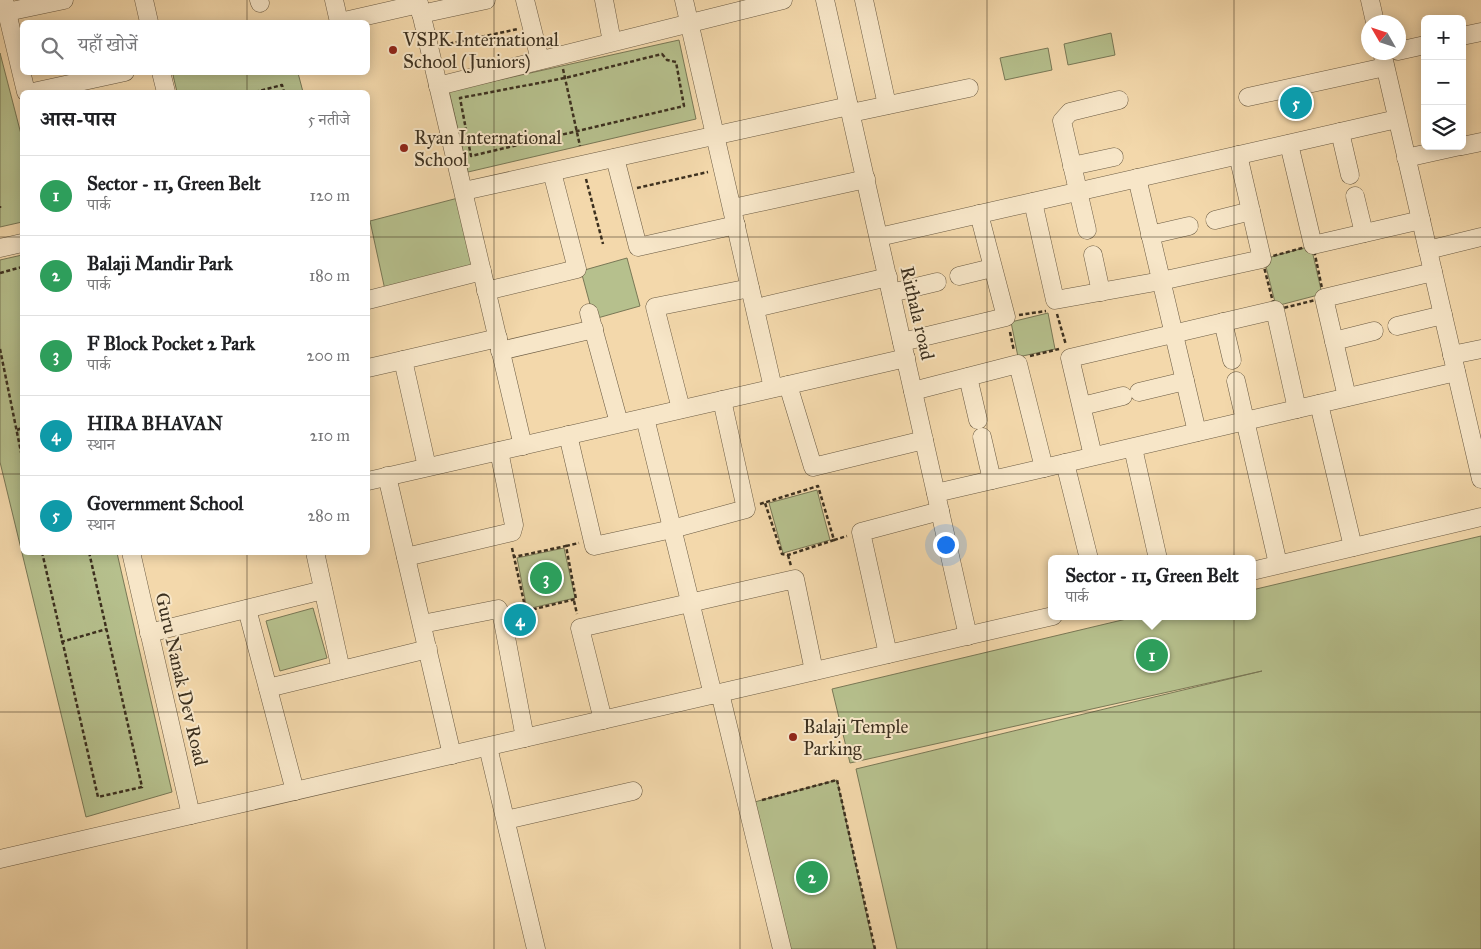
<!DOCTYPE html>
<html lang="hi">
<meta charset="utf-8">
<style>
body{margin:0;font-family:"IM FELL Great Primer","Noto Serif Devanagari",serif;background:#f2f2f2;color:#202124}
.controls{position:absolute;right:15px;top:15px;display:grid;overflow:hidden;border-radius:8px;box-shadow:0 2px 12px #0003}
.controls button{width:45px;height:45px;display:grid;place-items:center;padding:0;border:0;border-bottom:1px solid #e0e0e0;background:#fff;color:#202124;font:25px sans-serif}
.compass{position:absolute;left:1361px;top:15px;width:45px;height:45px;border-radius:50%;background:#fff;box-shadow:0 2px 12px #0003;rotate:309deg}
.you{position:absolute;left:945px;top:544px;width:18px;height:18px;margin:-12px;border:4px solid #fff;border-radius:50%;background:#1a73e8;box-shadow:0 0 0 8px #1a73e833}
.badge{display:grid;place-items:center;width:32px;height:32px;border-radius:50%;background:#8f2418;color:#fff;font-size:16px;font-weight:700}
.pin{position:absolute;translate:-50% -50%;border:2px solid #fff;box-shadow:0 1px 5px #0006}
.popup{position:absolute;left:1048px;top:555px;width:208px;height:65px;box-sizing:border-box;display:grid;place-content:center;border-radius:8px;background:#fff;filter:drop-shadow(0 1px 4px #0005);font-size:16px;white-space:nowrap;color:#757577}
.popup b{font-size:19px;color:#202124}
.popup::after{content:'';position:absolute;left:50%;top:100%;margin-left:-10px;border:10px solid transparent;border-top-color:#fff}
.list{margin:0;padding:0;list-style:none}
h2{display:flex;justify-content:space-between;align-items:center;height:65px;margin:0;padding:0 20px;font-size:21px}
h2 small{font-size:16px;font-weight:400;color:#757577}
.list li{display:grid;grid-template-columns:32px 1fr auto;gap:15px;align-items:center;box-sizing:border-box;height:80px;padding:0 20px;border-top:1px solid #e0e0e0}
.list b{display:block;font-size:19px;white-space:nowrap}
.list p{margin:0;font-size:16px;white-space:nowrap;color:#757577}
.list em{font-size:16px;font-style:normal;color:#757577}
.icon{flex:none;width:28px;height:28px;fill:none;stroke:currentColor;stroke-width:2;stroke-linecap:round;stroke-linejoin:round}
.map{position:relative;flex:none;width:1481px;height:949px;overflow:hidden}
.search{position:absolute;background:#fff;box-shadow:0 2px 12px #0003;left:20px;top:20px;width:350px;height:55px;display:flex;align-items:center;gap:12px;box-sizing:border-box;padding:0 18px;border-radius:8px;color:#757577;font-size:19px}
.panel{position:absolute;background:#fff;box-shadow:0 2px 12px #0003;left:20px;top:90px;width:350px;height:465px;border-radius:8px}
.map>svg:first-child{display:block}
.green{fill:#b6c08d;stroke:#797856}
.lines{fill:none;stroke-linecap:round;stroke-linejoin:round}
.minor-casing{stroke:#6a5a42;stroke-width:19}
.path{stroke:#3c301f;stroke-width:2.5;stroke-dasharray:4 2.5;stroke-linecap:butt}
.minor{stroke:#f7e6c8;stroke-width:18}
.grid{fill:none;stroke:#3c301f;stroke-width:1;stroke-opacity:0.55}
.poi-dot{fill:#8f2418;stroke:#f7e6c8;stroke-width:2}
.labels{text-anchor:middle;stroke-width:4;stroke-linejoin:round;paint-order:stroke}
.poi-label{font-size:19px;fill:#3c301f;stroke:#f7e6c8;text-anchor:start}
.street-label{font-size:19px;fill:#3c301f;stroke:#f7e6c8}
</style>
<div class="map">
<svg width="1481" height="949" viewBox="0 0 1481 949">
<rect width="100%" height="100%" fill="#f3d8ab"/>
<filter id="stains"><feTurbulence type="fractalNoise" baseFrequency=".004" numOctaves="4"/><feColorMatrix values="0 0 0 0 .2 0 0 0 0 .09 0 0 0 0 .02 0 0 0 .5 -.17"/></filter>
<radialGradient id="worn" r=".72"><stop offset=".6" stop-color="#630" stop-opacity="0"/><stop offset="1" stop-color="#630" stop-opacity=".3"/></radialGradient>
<!-- green -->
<g class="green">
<polygon points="1111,33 1115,55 1068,65 1064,44"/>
<polygon points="679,40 696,119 468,172 449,91"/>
<polygon points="1048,48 1052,70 1005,80 1000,58"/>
<polygon points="0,53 22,138 22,222 0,227"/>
<polygon points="181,72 298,73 303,92 177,92 173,75"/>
<polygon points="458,198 477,267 385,290 370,221"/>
<polygon points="1311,246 1322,294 1276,306 1264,259"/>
<polygon points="22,255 22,552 117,553 172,792 86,817 0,462 0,260"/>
<polygon points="627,258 640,306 594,319 581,271"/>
<polygon points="1048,313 1055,349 1018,357 1011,322"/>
<polygon points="817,490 830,540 783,553 769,503"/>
<polygon points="1481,536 1481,949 897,949 856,769 1262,671 850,763 832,689 1139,616 1252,616 1252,590"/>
<polygon points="564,548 575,598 527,609 517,558"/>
<polygon points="313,608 327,658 280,671 266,621"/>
<polygon points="837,780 874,949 783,949 747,804"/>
</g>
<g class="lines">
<defs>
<g id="minor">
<polyline points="4,0 26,92"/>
<polyline points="144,0 149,22"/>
<polyline points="259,0 260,3"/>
<polyline points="334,0 339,22"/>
<polyline points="418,0 523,446"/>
<polyline points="525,0 540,60"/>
<polyline points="604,0 612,42"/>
<polyline points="684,0 773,388"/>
<polyline points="825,0 968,636"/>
<polyline points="864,0 887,105"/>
<polyline points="1370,0 1375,22"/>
<polyline points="7,12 64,0"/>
<polyline points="421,14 486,0"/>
<polyline points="340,22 419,4"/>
<polyline points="1462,36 1481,32"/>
<polyline points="1398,51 1425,45"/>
<polyline points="1382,52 1481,479"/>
<polyline points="161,72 166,92"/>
<polyline points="438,86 783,0"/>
<polyline points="33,92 125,72"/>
<polyline points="1248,97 1385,67"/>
<polyline points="851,113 969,88"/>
<polyline points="1340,132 1350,175"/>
<polyline points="1289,144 1313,245 1421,220"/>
<polyline points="1462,146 1481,142"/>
<polyline points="615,158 638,247 736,225"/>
<polyline points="1406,158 1460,146"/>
<polyline points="1072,166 1114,157"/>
<polyline points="1137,178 1197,432"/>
<polyline points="464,191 849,106"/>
<polyline points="1355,196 1364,233"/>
<polyline points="1033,202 1055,300 1161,281 1262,259 1238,155"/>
<polyline points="733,208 866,179"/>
<polyline points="1215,220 1251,211"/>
<polyline points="1087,230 1062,121 1070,112 1119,100"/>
<polyline points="1150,235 1189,226"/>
<polyline points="879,237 1397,119"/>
<polyline points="0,248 22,243"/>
<polyline points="1428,250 1481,237"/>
<polyline points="1093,255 1101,292"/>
<polyline points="959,276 992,268"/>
<polyline points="486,291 577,269 552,172"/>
<polyline points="891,293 937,282"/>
<polyline points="368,300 482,271"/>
<polyline points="756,308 888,277"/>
<polyline points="589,313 619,423"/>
<polyline points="1223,322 1232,360"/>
<polyline points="1397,326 1443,315"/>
<polyline points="1334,341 1374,331"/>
<polyline points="902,342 1006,317 979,214"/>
<polyline points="500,351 594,329"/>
<polyline points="1452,355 1481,349"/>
<polyline points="368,368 403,360"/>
<polyline points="968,377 978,420"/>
<polyline points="1236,381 1278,564"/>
<polyline points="788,385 813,467 924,440"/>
<polyline points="913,391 1018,364 1044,468"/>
<polyline points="1139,392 1185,381"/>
<polyline points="1347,397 1324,298 1433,272"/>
<polyline points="1319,404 1353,547"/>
<polyline points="1082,406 1123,396"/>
<polyline points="681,409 655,307 750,288"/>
<polyline points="645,418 713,695"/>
<polyline points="568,435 594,546 672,529 746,509 722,400"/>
<polyline points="982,437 992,480"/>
<polyline points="1133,448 1158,559"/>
<polyline points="1093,456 1070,358 1275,310 1297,409"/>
<polyline points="1065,463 1089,559"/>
<polyline points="427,467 403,360 498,338"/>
<polyline points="387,476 452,755"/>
<polyline points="368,481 906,358"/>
<polyline points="936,493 1456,372"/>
<polyline points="131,552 191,815"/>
<polyline points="315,552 341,670"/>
<polyline points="406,557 512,532 514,525 499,451"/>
<polyline points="1252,571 1481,517"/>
<polyline points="247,609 295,791"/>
<polyline points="422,624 498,609 502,616 525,738"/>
<polyline points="149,633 323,590"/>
<polyline points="888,654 861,532 940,511"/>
<polyline points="268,688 428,649"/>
<polyline points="720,693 782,949"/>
<polyline points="603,720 580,628 795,579 814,671"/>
<polyline points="488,747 536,949"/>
<polyline points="506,820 633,791"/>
<polyline points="0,859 1053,616"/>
</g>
</defs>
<!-- minor casing -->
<use href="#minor" class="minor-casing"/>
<!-- path -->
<g class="path">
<polyline points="443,45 518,29"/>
<polygon points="662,54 667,60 676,62 684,106 471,156 460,98 565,78"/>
<polyline points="563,69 580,146"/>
<polyline points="255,92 282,85 284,92"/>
<polyline points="586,179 603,244"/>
<polyline points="637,188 708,172"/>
<polyline points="0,206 0,208"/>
<polygon points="1313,245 1324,298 1275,310 1262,259"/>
<polyline points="0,273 22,267"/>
<polyline points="1057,314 1066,345"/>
<polyline points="1019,315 1046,311"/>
<polyline points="1010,332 1014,351"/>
<polyline points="0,349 22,457"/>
<polyline points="1030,356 1059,349"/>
<polyline points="17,430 22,428"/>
<polyline points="760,504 818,486 834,540 788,555 782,554 765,503"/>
<polyline points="834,540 847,536"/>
<polyline points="566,546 579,543"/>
<polyline points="512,548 526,611 576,599 566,546 514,557"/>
<polyline points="42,552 98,797 142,787 89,552"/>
<polyline points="788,555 791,566"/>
<polyline points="574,601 577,614"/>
<polyline points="61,642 107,629"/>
<polyline points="762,800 837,780 875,949"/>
</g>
<!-- minor -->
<use href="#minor" class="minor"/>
</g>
<!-- grid -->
<path class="grid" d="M247,0V22M494,0V949M740,0V949M987,0V949M1234,0V949M247,72V92M0,237H22M368,237H1481M0,474H22M368,474H1481M247,552V949M0,712H1481"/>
<!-- markers -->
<g class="poi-dot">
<circle cx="393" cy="50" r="5"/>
<circle cx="404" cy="148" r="5"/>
<circle cx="793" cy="737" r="5"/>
</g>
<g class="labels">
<!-- poi labels -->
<g class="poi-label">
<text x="403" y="46">VSPK International<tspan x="403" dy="22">School (Juniors)</tspan></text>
<text x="414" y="144">Ryan International<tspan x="414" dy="22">School</tspan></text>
<text x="803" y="733">Balaji Temple<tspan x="803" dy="22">Parking</tspan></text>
</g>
<!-- street labels -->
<g class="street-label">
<text transform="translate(918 313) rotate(77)" y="7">Rithala road</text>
<text transform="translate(182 679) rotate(77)" y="7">Guru Nanak Dev Road</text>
</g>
</g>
<rect width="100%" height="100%" filter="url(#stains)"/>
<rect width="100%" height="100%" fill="url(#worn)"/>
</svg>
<div class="controls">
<button>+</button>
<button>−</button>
<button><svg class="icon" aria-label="layers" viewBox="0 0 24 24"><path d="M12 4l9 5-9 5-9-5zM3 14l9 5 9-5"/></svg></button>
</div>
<svg class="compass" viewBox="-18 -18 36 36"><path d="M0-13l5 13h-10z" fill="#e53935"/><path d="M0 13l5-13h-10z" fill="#757577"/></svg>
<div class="you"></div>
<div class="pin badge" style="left:1152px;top:655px;background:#2e9e5b">1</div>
<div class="popup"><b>Sector - 11, Green Belt</b>पार्क</div>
<div class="pin badge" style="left:812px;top:877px;background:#2e9e5b">2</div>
<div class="pin badge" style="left:546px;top:578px;background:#2e9e5b">3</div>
<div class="pin badge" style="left:520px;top:620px;background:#0f9aa8">4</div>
<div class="pin badge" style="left:1296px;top:103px;background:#0f9aa8">5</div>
<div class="search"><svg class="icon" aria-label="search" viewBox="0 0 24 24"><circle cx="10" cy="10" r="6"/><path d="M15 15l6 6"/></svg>यहाँ खोजें</div>
<section class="panel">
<h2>आस-पास<small>5 नतीजे</small></h2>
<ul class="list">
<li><span class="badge" style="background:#2e9e5b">1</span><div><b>Sector - 11, Green Belt</b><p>पार्क</p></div><em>120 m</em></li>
<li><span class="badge" style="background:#2e9e5b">2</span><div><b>Balaji Mandir Park</b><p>पार्क</p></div><em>180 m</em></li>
<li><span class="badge" style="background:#2e9e5b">3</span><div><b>F Block Pocket 2 Park</b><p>पार्क</p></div><em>200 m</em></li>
<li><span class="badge" style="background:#0f9aa8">4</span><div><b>HIRA BHAVAN</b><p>स्थान</p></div><em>210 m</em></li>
<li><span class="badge" style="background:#0f9aa8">5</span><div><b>Government School</b><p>स्थान</p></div><em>280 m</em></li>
</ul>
</section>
</div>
